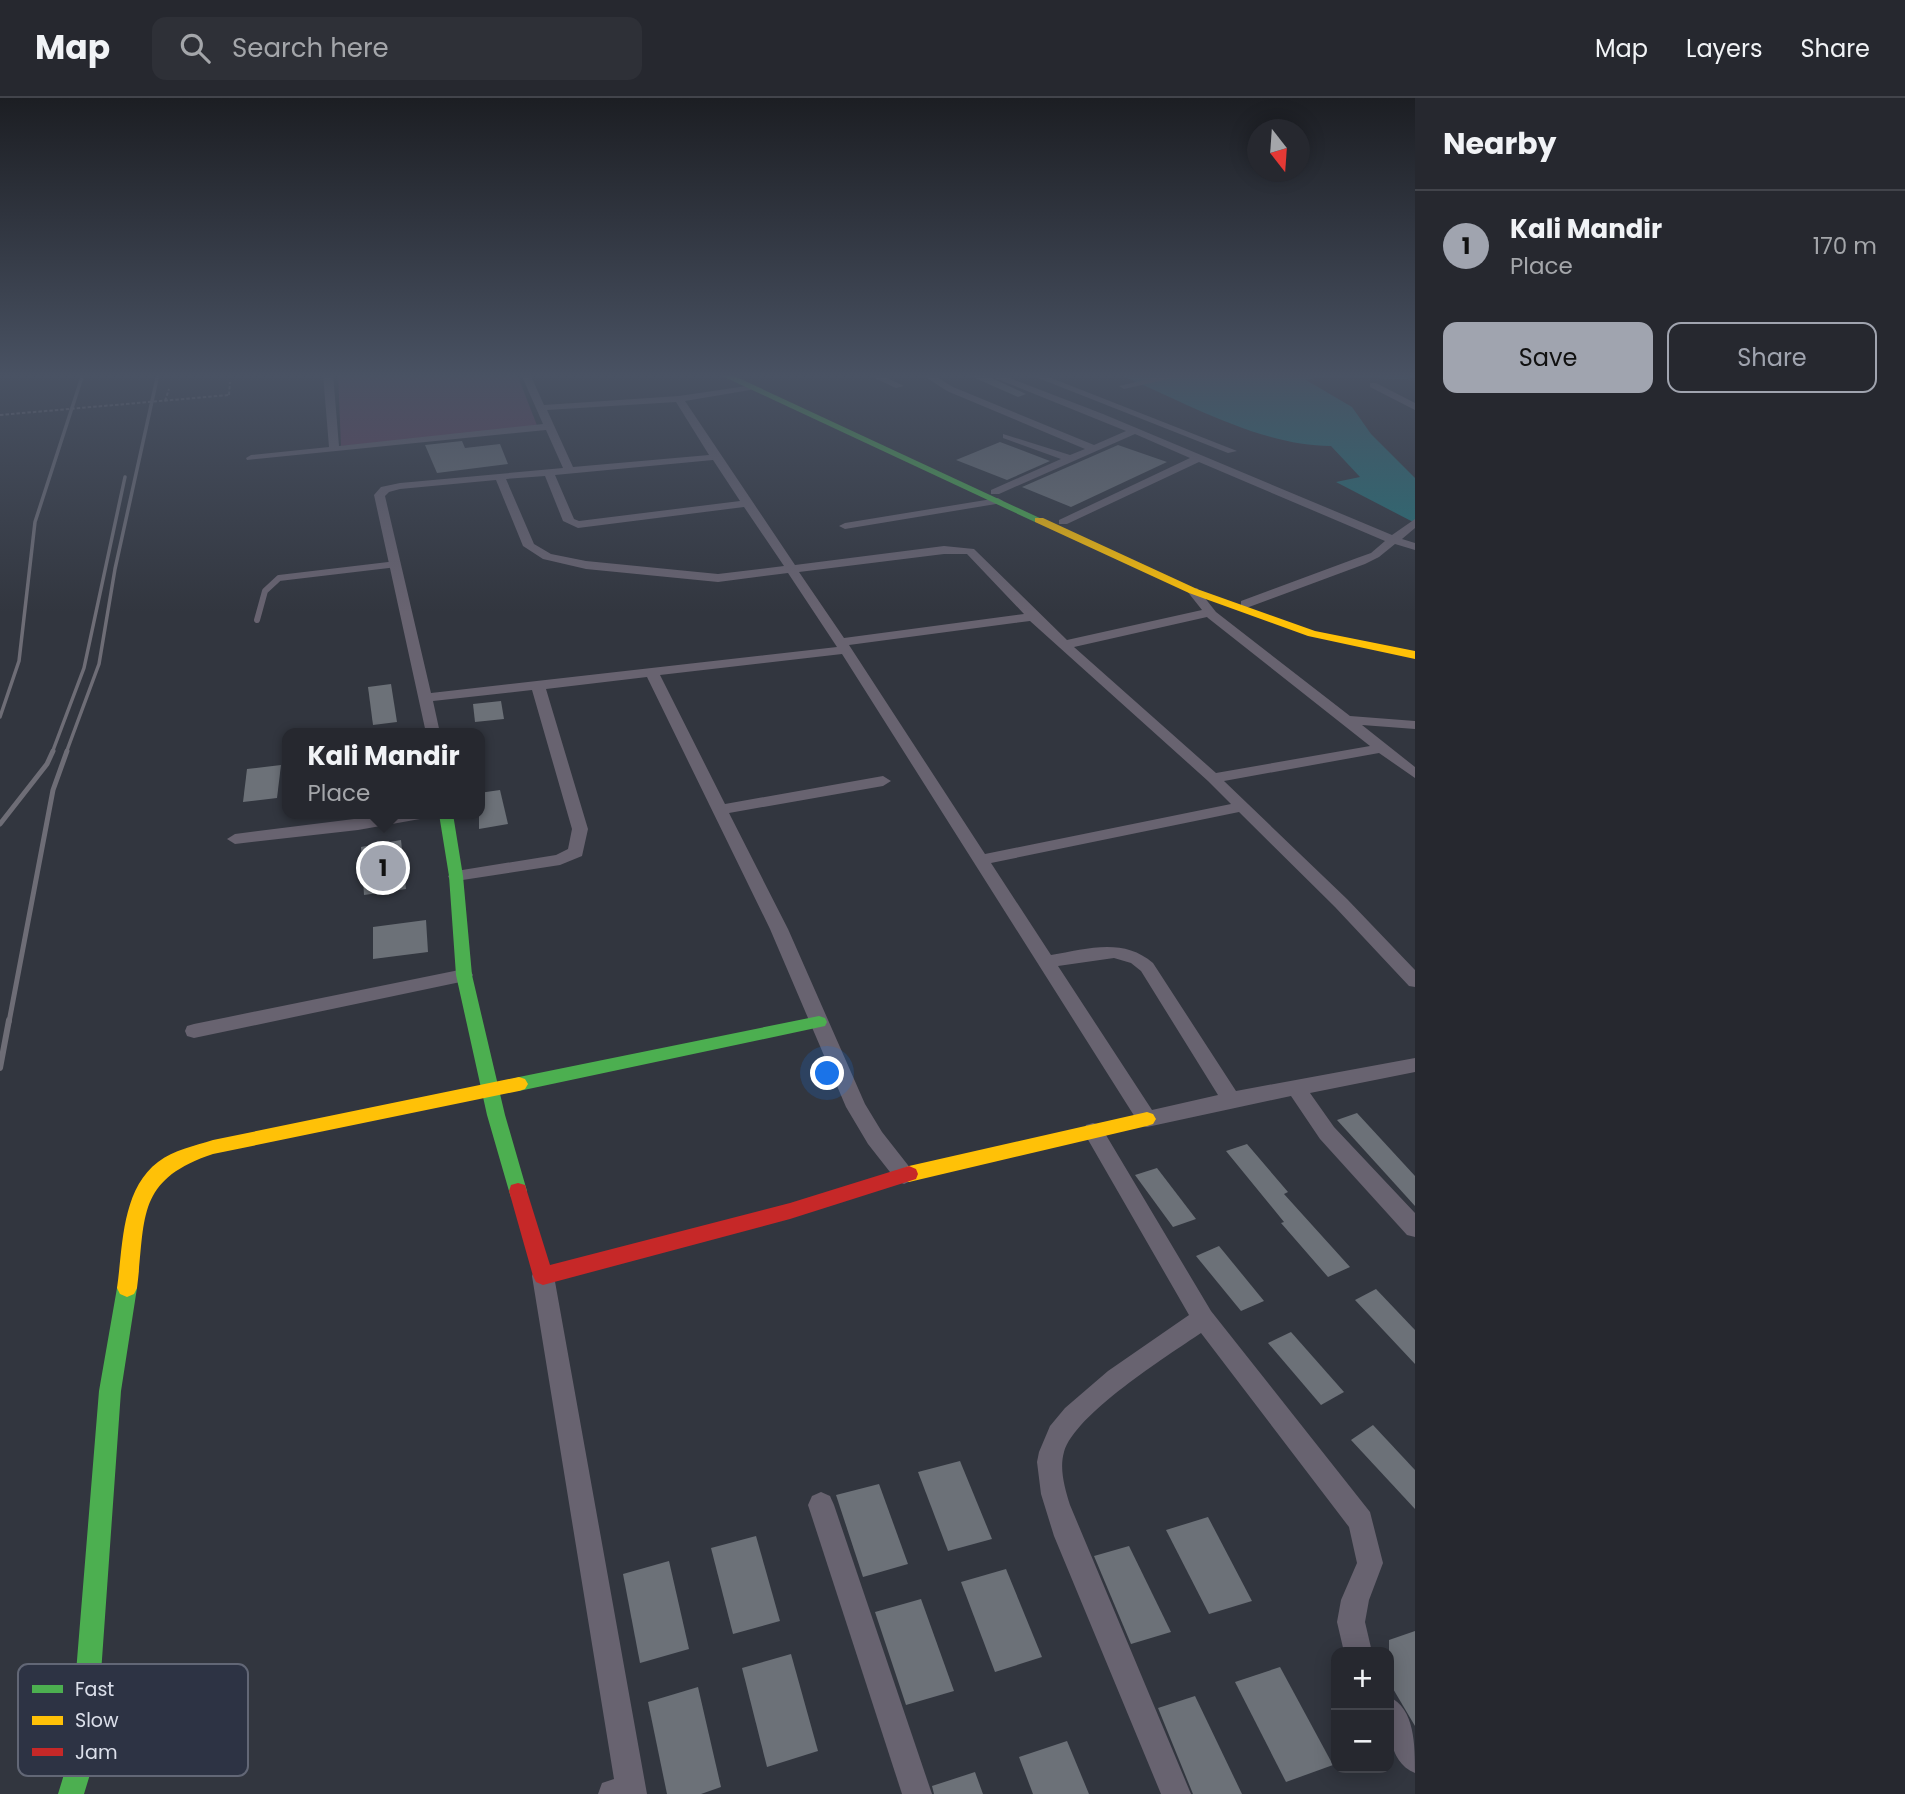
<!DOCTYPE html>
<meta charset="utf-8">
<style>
body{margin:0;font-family:Poppins,sans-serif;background:#2e3037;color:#f1f3f6}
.controls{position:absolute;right:21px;bottom:21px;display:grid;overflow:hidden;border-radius:14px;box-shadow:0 4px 18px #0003}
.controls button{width:63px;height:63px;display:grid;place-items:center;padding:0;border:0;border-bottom:2px solid #42444b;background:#26282f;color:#f1f3f6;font:35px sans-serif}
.compass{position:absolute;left:1247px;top:21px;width:63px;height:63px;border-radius:50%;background:#26282f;box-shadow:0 4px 18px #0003;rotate:163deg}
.you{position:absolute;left:828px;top:976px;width:24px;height:24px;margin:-18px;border:5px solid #fff;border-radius:50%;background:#1a73e8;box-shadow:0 0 0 10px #1a73e833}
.badge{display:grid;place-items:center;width:46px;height:46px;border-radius:50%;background:#a0a4af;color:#111;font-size:23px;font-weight:700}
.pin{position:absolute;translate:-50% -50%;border:4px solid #fff;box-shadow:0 2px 7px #0006}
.popup{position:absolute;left:282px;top:630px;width:203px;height:91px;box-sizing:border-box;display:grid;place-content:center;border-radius:14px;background:#26282f;filter:drop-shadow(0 2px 5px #0005);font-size:23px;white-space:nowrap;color:#a4a6aa}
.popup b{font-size:26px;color:#f1f3f6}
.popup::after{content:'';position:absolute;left:50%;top:100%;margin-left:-14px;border:14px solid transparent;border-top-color:#26282f}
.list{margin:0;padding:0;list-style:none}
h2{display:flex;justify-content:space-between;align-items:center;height:91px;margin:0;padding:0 28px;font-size:30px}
h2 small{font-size:23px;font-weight:400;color:#a4a6aa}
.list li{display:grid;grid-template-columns:46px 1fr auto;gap:21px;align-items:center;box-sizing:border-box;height:112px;padding:0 28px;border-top:2px solid #42444b}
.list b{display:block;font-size:26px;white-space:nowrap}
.list p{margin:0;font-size:23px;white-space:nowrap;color:#a4a6aa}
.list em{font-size:23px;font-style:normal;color:#a4a6aa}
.actions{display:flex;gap:14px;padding:21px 28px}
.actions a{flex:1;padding:16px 0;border:2px solid #a0a4af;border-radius:14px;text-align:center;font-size:24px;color:#a0a4af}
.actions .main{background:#a0a4af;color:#111}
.icon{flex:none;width:38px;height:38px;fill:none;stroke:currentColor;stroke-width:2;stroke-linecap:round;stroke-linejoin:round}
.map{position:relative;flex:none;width:1415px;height:1696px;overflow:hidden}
header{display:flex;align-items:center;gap:42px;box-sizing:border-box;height:98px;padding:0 35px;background:#26282f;border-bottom:2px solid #42444b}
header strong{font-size:33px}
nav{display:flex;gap:38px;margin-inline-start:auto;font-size:24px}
.search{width:490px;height:63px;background:#2e3037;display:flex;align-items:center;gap:18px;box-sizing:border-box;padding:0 24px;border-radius:14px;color:#a4a6aa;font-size:26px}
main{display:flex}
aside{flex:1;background:#26282f}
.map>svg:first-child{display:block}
.green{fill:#62405c}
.water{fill:#257178}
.building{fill:#6c7178}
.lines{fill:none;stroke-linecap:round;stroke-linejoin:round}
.path{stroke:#72707a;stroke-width:2;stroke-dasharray:3.5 2;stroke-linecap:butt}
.lane{stroke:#686370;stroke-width:6}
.street{fill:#686370;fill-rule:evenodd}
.fast{fill:#4caf50;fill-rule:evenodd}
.slow{fill:#ffc107;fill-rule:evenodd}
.jam{fill:#c62828;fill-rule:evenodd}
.rail-far2{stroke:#6e6d76;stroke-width:3.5}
.rail-far1{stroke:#6e6d76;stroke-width:5}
.rail{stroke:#6e6d76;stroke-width:6}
.path-bridge{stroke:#72707a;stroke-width:2;stroke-dasharray:3.5 2;stroke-linecap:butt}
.key{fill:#2d3344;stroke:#626776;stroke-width:2}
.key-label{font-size:19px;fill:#dce0eb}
</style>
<header>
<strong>Map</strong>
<div class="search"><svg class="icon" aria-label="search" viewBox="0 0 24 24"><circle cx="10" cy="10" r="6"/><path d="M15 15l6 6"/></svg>Search here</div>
<nav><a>Map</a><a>Layers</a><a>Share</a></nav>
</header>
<main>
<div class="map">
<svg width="1415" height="1696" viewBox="0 0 1415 1696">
<rect width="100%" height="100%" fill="#32363f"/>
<!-- green -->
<polygon class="green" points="338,276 517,276 538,330 341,348"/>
<!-- water -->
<path class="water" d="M1415,276V280C1378,284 1342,273 1306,282L1352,309L1371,336L1415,380V425L1336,384L1360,379L1331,348C1260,348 1185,304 1120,277Z"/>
<!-- building -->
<g class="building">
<polygon points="966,276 983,276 1026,296 1018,299"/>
<polygon points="462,343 465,350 500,346 508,366 437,375 425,347"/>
<polygon points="1000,344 1050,363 1007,382 956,362"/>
<polygon points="1118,347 1167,364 1071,409 1022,389"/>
<polygon points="391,586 397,624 373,627 368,589"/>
<polygon points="501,603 504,621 475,624 473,606"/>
<polygon points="281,667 277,700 243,704 247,671"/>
<polygon points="500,692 508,726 479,731 479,695"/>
<polygon points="401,742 406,791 364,797 361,749"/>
<polygon points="426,822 428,854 373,861 373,829"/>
<polygon points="1357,1015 1415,1078 1415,1108 1337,1022"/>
<polygon points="1247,1046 1288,1094 1284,1096 1350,1169 1328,1179 1281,1125 1284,1124 1226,1053"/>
<polygon points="1157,1070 1196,1121 1173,1129 1135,1077"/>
<polygon points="1219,1148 1264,1203 1241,1213 1196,1158"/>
<polygon points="1376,1191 1415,1232 1415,1266 1355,1202"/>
<polygon points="1291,1234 1344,1294 1321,1307 1268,1245"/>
<polygon points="1373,1327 1415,1372 1415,1411 1351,1342"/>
<polygon points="960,1363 992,1441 948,1453 918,1374"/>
<polygon points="879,1386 908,1466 863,1479 836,1397"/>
<polygon points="1208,1419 1252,1503 1209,1516 1166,1432"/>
<polygon points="756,1438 780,1523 733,1536 711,1450"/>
<polygon points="1129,1448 1171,1534 1131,1546 1094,1458"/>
<polygon points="669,1463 689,1551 640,1565 623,1476"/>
<polygon points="1006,1471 1042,1559 995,1574 961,1484"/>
<polygon points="921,1501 954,1593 906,1607 875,1514"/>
<polygon points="1415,1533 1415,1628 1389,1584 1389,1542"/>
<polygon points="791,1556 818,1653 767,1669 742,1570"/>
<polygon points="1280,1569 1333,1667 1286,1684 1235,1584"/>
<polygon points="698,1589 721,1689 701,1696 667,1696 648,1604"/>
<polygon points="1195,1598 1242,1696 1193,1696 1158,1610"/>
<polygon points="1067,1643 1089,1696 1033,1696 1019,1659"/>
<polygon points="975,1674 983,1696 934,1696 932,1688"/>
</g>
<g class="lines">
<!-- path -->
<g class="path">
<polyline points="229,297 230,284"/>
<polyline points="165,303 169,291"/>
</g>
<!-- lane -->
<polyline class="lane" points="257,522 265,493 279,480 397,466"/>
<!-- street -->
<g class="street">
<path d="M323,276H333L339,348L543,326L521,276H530L544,307L679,298L753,287L755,289L750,292L685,303L795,467L944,448L974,451L1067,542L1202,512L1187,493L1197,490L1216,514L1350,618L1415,623V631L1362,627L1415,669V680L1379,655L1224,683L1347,801L1415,872V889L1409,888L1335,809L1239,714L991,765L1051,857C1087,851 1123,839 1153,865L1236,993L1415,960V974L1310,995L1334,1029L1415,1115V1139L1407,1137L1320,1041L1291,998L1147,1029L1140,1027L842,556L660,577L725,706L883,678L891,683L883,688L729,715L788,831L865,1006L882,1034L911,1071L914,1077L911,1083L904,1086L897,1083L868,1046L846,1009L770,831L647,579L546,591L588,731L582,758L560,767L456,783L450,782L448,778L456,773L556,757L568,751L572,731L532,592L433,603L440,635H426L374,397L381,389L400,385L563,370L546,332L247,362L246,360L251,357L329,349ZM676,304L709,357L573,369L547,312ZM713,362L740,403L579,423L574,421L555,377ZM545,378L563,423L578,430L744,409L784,468L718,476L586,463L551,456L534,446L506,381ZM496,382L523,448L543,461L586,471L718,484L788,475L837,549L431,595L385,398L389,394L400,391ZM944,456H967L1024,516L844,540L799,474ZM1207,519L1208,520L1370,648L1216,675L1074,549ZM1030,523L1208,683L1231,706L985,756L849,547ZM1114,860L1131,865L1141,873L1218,997L1152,1012L1058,868Z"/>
<polygon points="866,276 879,276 904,288 896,290"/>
<polygon points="921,276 932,276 953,289 1094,347 1126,333 985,276 999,276 1103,316 1392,437 1415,421 1415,430 1402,441 1415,445 1415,452 1395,446 1379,459 1365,466 1249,509 1241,509 1241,503 1357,460 1371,455 1385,443 1199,364 1067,426 1059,426 1059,422 1190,360 1135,336 999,396 991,396 991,392 1061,361 1003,340 1003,336 1070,357 1085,351 947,293"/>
<polygon points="1028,276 1041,276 1237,353 1228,355"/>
<polygon points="1170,276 1190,276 1124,291 1119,288"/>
<polygon points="1370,285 1376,285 1415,305 1415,312 1370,289"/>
<polygon points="998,400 1003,403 1002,405 845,431 839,428 845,425"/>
<polygon points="394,716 428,716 420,721 358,732 235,746 227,741 235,736"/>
<polygon points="464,871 470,872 473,877 470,882 194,940 187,938 185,933 187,928 194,926"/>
<path d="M1093,1025L1100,1027L1211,1213L1370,1414L1383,1465L1369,1502L1365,1524L1372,1554H1344L1337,1524L1341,1502L1357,1465L1349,1429L1201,1235C1167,1258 1075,1316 1064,1354C1059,1371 1065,1391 1070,1407L1191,1696H1161L1054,1438L1041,1396L1037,1364L1039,1354L1050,1328L1065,1310L1108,1273L1189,1217L1083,1033L1086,1027Z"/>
<polygon points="543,1168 551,1171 554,1178 647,1696 598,1696 602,1685 614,1681 532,1178 535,1171"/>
<polygon points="821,1394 830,1398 834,1407 932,1696 902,1696 808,1407 812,1398"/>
<path d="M1389,1599C1415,1610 1415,1648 1415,1675C1386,1663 1389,1626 1389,1599Z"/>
</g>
<!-- fast -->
<g class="fast">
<polygon points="718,276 730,276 1044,422 1035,424"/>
<polygon points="439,716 453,716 463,778 472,877 505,1017 527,1093 525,1099 518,1101 511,1099 509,1093 487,1017 456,877 449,778"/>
<polygon points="819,918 825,920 827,924 825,928 519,993 513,991 510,986 513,981 519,979"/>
<polygon points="127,1181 134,1184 137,1190 121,1293 95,1660 84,1696 58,1696 69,1660 99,1293 117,1190 120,1184"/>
</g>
<!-- slow -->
<g class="slow">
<polygon points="1035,420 1043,420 1197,491 1315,533 1415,553 1415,561 1308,538 1189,495 1035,424"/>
<path d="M519,979L525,981L528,986L525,991L519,993L213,1056C135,1082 146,1120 137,1190L134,1196L127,1199L120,1196L117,1190C123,1149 121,1092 158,1064C174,1052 194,1048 213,1042Z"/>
<polygon points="1147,1014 1153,1016 1156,1021 1153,1026 1147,1028 909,1084 902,1081 900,1076 902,1071 909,1068"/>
</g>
<!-- jam -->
<polygon class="jam" points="909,1068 916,1071 918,1076 916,1081 790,1121 543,1187 536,1184 533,1178 509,1093 511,1087 518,1085 525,1087 550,1167 790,1105"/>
<!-- rail-far2 -->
<g class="rail-far2">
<polyline points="0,619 19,563 35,424 83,276"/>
<polyline points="52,655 84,570 125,379"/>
<polyline points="66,655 99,566 115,471 158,276"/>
</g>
<!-- rail-far1 -->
<g class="rail-far1">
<polyline points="0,726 47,666 53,653"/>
<polyline points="9,924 53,692 67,653"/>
</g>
<!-- rail -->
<polyline class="rail" points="0,970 9,922"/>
<!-- path-bridge -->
<polyline class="path-bridge" points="0,317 229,297"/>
</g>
<!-- sky -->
<linearGradient id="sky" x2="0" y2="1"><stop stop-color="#1c1e23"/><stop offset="0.54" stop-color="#495263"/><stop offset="1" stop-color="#495263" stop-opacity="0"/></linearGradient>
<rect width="1415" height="514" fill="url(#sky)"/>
<!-- legend -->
<rect x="18" y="1566" width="230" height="112" rx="10" class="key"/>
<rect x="32" y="1587" width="31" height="8" fill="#4caf50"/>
<rect x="32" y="1618" width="31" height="9" fill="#ffc107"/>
<rect x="32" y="1650" width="31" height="8" fill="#c62828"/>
<g class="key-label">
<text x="75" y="1598">Fast</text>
<text x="75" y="1629">Slow</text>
<text x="75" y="1661">Jam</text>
</g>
</svg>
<div class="controls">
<button>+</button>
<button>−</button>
</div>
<svg class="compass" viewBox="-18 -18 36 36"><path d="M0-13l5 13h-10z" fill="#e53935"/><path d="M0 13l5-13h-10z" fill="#a4a6aa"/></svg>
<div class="you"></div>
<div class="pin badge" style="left:383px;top:770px">1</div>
<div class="popup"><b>Kali Mandir</b>Place</div>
</div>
<aside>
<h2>Nearby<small></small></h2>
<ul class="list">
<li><span class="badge">1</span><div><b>Kali Mandir</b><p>Place</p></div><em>170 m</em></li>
</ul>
<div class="actions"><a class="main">Save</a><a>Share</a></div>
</aside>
</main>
